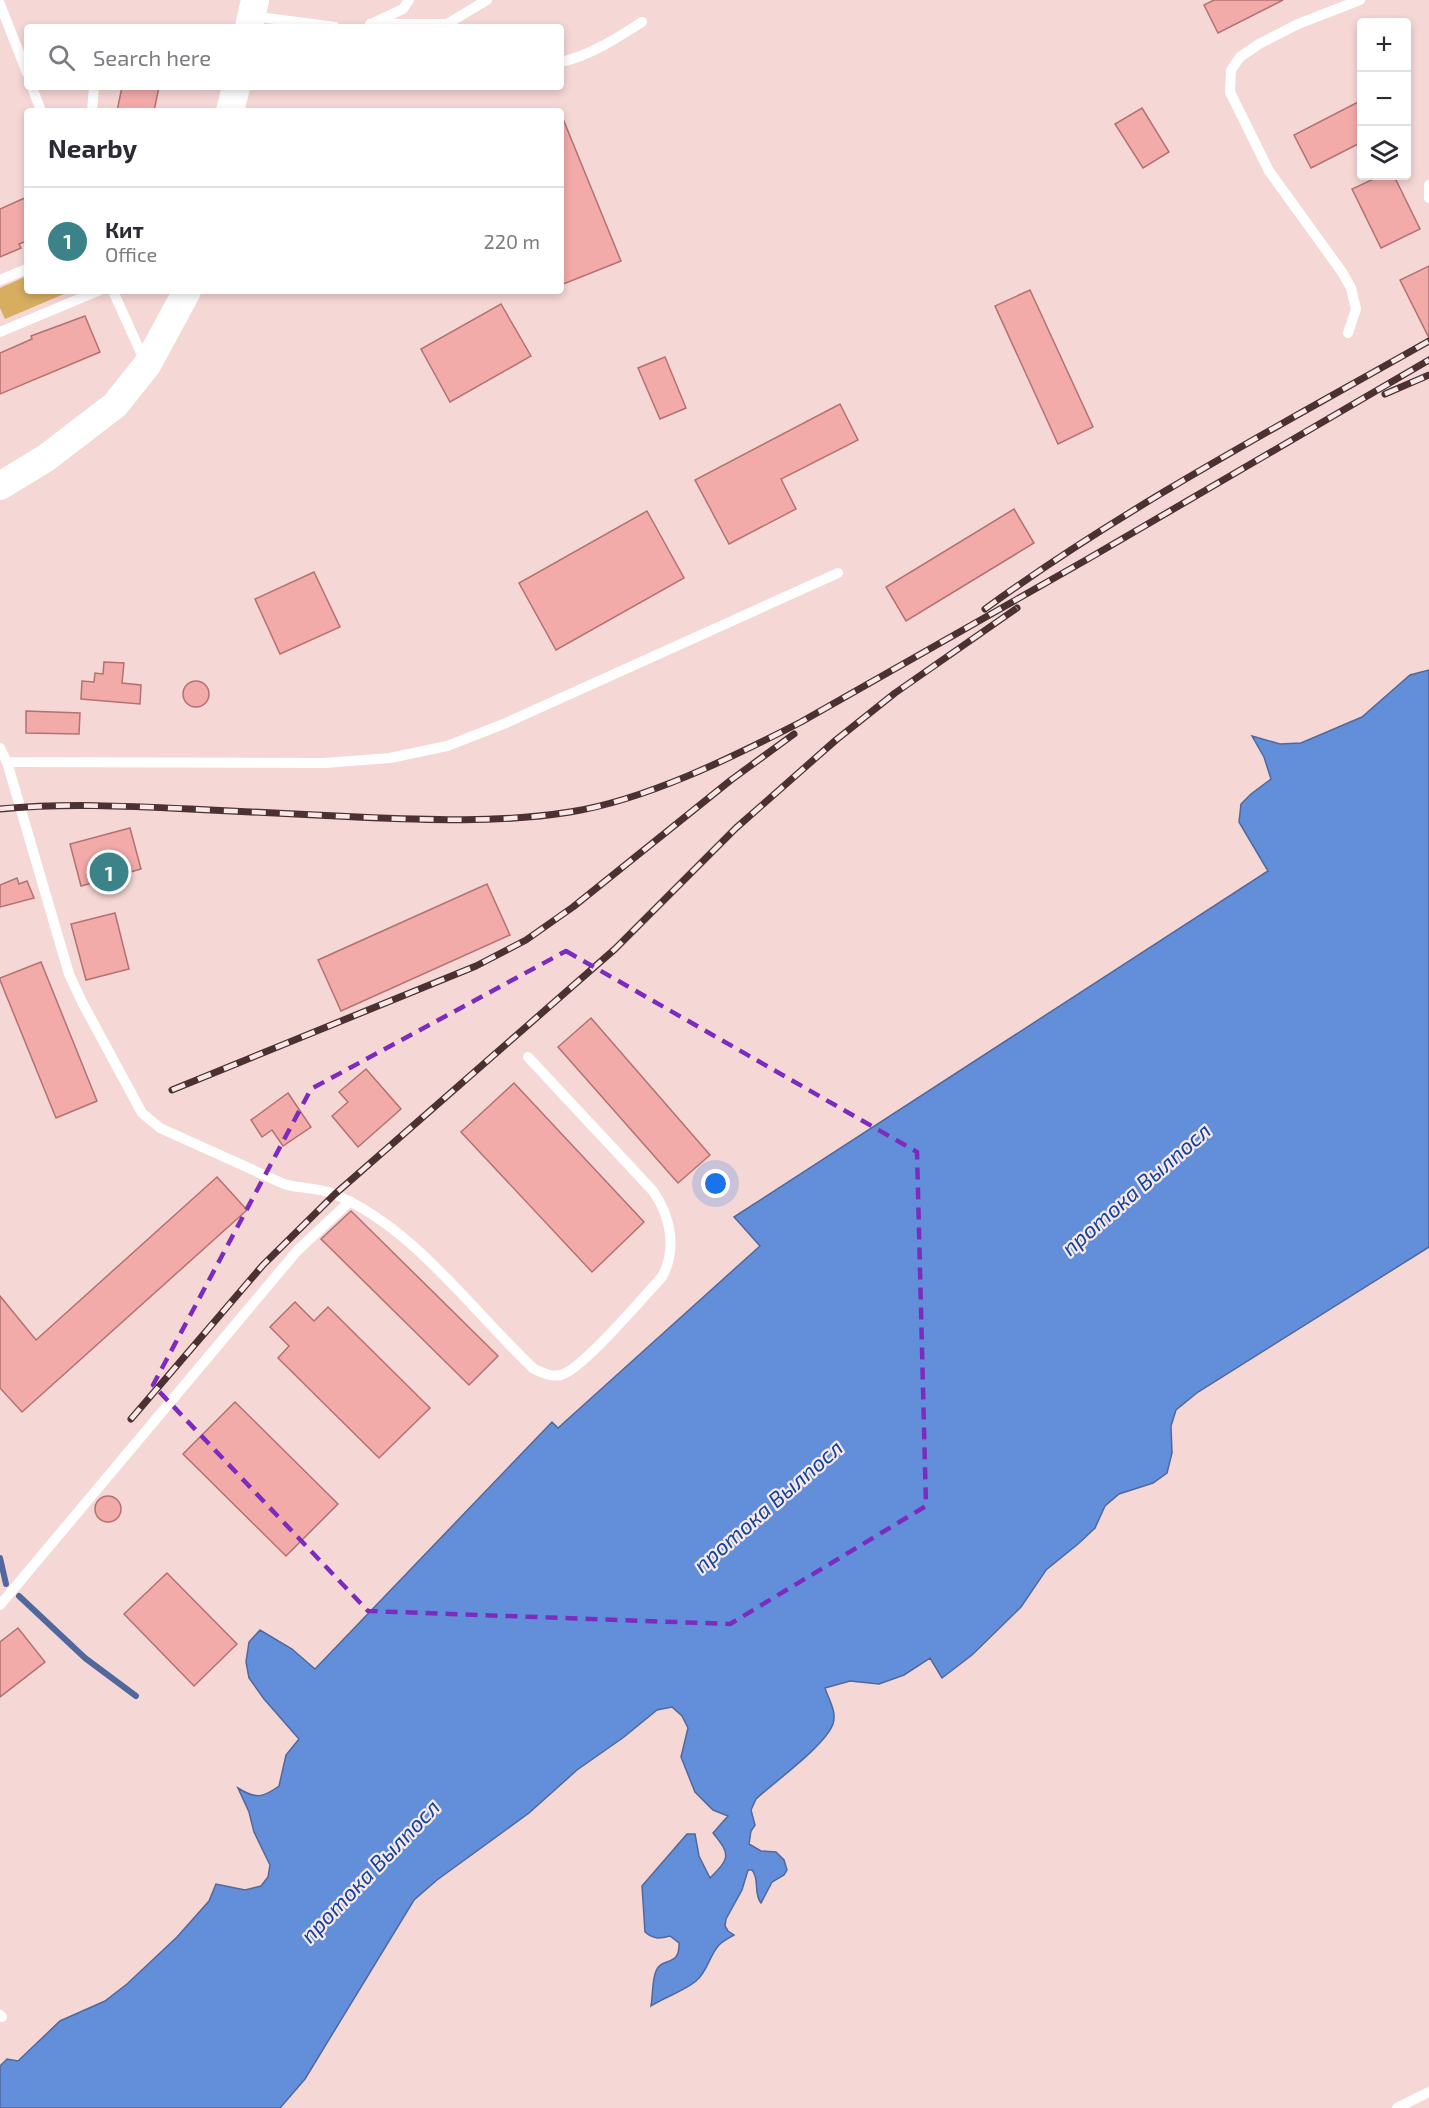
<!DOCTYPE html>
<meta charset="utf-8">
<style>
body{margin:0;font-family:"Exo 2",sans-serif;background:#f2f2f3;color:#2b2b33}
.controls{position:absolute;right:18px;top:18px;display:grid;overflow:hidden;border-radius:6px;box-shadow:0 3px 9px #0003}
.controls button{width:54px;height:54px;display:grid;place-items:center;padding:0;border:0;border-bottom:2px solid #e1e1e2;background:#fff;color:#2b2b33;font:30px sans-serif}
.you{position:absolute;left:716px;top:1184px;width:21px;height:21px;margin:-15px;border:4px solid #fff;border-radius:50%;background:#1a73e8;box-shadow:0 0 0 9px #1a73e833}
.badge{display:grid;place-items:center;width:39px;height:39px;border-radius:50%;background:#3b8388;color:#fff;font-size:20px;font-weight:700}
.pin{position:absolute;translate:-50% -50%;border:3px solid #fff;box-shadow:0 2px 6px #0006}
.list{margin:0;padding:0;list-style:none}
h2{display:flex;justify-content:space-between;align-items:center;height:78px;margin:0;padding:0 24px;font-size:26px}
h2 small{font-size:20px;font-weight:400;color:#7c7c81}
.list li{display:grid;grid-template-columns:39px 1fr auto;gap:18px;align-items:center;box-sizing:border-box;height:108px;padding:0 24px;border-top:2px solid #e1e1e2}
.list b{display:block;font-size:22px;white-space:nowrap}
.list p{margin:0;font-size:20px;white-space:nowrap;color:#7c7c81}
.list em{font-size:20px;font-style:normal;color:#7c7c81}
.icon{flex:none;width:33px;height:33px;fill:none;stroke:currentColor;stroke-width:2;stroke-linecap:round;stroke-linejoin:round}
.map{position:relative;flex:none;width:1429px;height:2108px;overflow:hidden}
.search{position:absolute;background:#fff;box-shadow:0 3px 9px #0003;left:24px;top:24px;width:540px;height:66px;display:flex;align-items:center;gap:15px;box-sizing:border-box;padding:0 21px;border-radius:6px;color:#7c7c81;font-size:22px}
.panel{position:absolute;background:#fff;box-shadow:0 3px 9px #0003;left:24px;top:108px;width:540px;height:186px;border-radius:6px}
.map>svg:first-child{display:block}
.green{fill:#d7ad60}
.water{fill:#638fda;stroke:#51689d;stroke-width:1.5}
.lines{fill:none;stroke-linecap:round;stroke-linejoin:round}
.stream{stroke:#51689d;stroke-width:6}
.building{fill:#f2aba9;stroke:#b37271;stroke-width:1.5}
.lane{stroke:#fff;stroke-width:10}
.secondary{stroke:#fff;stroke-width:28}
.rail-casing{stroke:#4b3131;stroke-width:7}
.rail{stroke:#f8e9e8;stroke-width:4.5;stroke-dasharray:14;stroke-linecap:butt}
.marked{fill:none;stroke:#7b2cbf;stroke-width:4.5;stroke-dasharray:12 8;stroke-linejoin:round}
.labels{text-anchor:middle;stroke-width:4.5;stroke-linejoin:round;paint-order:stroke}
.water-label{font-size:22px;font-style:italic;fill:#11439b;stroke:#f8e9e8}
</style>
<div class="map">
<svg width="1429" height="2108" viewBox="0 0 1429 2108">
<rect width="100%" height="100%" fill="#f5d7d6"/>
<!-- green -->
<polygon class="green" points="27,276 27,291 71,291 5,319 0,308 0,288"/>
<!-- water -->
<path class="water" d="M1429,670V1247L1198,1392L1176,1410L1171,1426L1172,1453L1167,1473L1153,1483L1119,1494L1105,1506L1095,1528L1078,1544L1046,1570L1021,1607L972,1655L942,1678L930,1658L904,1675L879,1684L850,1681L825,1688C829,1700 837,1712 833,1724C825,1746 774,1782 756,1799L751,1810L755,1825L751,1831L749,1844L761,1851L776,1852L784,1860L787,1870L784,1875L772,1882L761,1903C753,1893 760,1879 752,1870H748L742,1890L726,1919L725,1926L728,1931L734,1935C729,1938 723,1941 719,1945C709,1956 708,1971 696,1981C683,1992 666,1996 651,2006C653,1995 652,1980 656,1971C662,1956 680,1968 679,1943L670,1936C659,1939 653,1939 645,1932L642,1886L687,1834H695L699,1856L710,1878C730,1858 731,1855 713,1833L728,1816L713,1810L695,1792L681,1757L688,1728L682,1716L672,1707L657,1710L624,1737L577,1770L529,1813L437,1880L414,1900L305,2079L280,2108H0V2066L7,2059L18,2061L60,2021L105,2001L127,1984L177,1937L209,1901L216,1884L245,1890L261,1886L268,1877L270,1865L254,1832L249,1812L238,1788C255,1799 263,1798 279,1786L286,1755L299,1739L264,1699L249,1678L246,1662L249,1642L260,1630L292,1649L315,1669L552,1422L558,1428L760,1246L734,1217L1268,871L1239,822L1241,804L1251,794L1271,779L1264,757L1252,736L1280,744L1301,743L1362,717L1410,675Z"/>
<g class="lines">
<!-- stream -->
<g class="stream">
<polyline points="0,1558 6,1584"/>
<polyline points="19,1596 85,1658 136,1696"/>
</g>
</g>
<!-- building -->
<g class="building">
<polygon points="1214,0 1283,0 1218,33 1204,5"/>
<polygon points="122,87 159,87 154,111 117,111"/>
<polygon points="1362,100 1362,142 1311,168 1294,135"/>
<polygon points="1142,108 1169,152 1143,168 1115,124"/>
<polygon points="561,114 621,261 561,285"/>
<polygon points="1380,176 1394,176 1420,229 1381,248 1352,189"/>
<polygon points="27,197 27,241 19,244 21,248 0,257 0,209"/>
<polygon points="1429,266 1429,338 1400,280"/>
<polygon points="1030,290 1093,427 1058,444 995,306"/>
<polygon points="501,304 531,356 450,402 421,349"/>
<polygon points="85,316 100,352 0,394 0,353 32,339 31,336"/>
<polygon points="665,357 686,408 660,419 638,368"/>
<polygon points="840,404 858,440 781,479 796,509 729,544 695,480"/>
<polygon points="1014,509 1034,543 906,621 886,587"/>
<polygon points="647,511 684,578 556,650 519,583"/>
<polygon points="314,572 340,627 280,654 255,599"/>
<polygon points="104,662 124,663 122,683 141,685 140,704 81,699 82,681 94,682 95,673 103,674"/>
<circle cx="196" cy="694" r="13"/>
<polygon points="26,711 80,713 79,734 26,733"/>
<polygon points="130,828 141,869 81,886 70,844"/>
<polygon points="17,878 19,884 27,881 34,898 0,907 0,885"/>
<polygon points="487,884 510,935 341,1011 318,960"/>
<polygon points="115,913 129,969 86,980 71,924"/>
<polygon points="41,962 97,1101 56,1118 0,980 0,978"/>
<polygon points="591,1018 710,1155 678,1183 558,1047"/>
<polygon points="366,1069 401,1109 358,1147 332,1116 348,1102 339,1092"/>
<polygon points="514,1083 644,1222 592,1272 461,1132"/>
<polygon points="288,1093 311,1127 283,1146 272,1130 262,1137 251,1120"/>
<polygon points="217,1177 247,1210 22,1412 0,1388 0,1296 36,1340"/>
<polygon points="351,1211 498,1356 469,1385 321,1239"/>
<polygon points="295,1302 314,1321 328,1307 430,1408 379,1458 278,1358 289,1346 270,1327"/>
<polygon points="235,1402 338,1504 286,1556 183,1454"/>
<circle cx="108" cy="1509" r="13"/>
<polygon points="167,1573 237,1644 194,1686 124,1614"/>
<polygon points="18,1628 45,1662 0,1697 0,1642"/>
</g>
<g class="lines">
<!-- lane -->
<g class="lane">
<polyline points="0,4 27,73"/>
<polyline points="252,16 335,27"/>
<polyline points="375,22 403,9 409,0"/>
<polyline points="370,24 447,24 487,0"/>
<path d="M561,62C591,55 617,38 642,22"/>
<polyline points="32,87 41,111"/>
<polyline points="92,111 94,87"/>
<polyline points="1429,185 1429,198"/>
<polyline points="0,280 27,269"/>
<polyline points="113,291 145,362"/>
<polyline points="0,332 98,291"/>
<polyline points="1348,333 1356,309 1351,288 1342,272 1269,171 1230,92 1231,70 1240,57 1259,44 1298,24 1360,0"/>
<polyline points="0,748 7,762 324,763 390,758 447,746 506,723 838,573"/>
<path d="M7,762L69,974L82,1002L142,1113L160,1128L284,1184C300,1189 317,1187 334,1194C415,1228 471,1310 534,1369C543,1373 551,1377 561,1375C583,1369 643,1297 662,1277C677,1249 671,1217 653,1191L528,1057"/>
<polyline points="0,1605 297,1251 350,1201"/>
<polyline points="0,2015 2,2017"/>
<polyline points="1397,2108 1429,2092"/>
</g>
<!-- secondary -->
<g class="secondary">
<polyline points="249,27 255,0"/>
<polyline points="230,111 236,87"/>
<polyline points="0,486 46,458 115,405 147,365 187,291"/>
</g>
<defs>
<g id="rail">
<polyline points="1385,394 1429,375"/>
<path d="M985,609C1125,507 1279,426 1429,341"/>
<path d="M0,809C63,803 127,806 190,809C246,812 302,814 357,817C428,820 500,823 570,812C646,800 733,757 801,722L1086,560L1429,360"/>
<polyline points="172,1090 476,966 526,940 573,907 731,780 794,734"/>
<polyline points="131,1419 263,1265 335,1194 615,949 736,828 836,740 895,693 1017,608"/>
</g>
</defs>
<!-- rail casing -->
<use href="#rail" class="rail-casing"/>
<!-- rail -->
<use href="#rail" class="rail"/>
</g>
<!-- marked area -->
<path class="marked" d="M566,951L917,1152L926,1506L730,1624L368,1611L153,1385L311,1089Z"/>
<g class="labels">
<!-- water labels -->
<g class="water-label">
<text transform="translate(1136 1189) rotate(-41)" y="8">протока Вылпосл</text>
<text transform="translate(768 1506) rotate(-41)" y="8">протока Вылпосл</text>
<text transform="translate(370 1871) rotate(-46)" y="8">протока Вылпосл</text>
</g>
</g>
</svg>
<div class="controls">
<button>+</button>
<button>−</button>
<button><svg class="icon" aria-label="layers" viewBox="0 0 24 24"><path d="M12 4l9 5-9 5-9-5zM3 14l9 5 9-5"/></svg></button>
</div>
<div class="you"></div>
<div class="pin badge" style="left:109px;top:872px">1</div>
<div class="search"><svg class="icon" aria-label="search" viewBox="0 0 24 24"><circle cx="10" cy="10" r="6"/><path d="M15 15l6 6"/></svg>Search here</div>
<section class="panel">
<h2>Nearby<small></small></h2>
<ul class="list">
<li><span class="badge">1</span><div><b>Кит</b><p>Office</p></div><em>220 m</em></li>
</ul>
</section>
</div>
